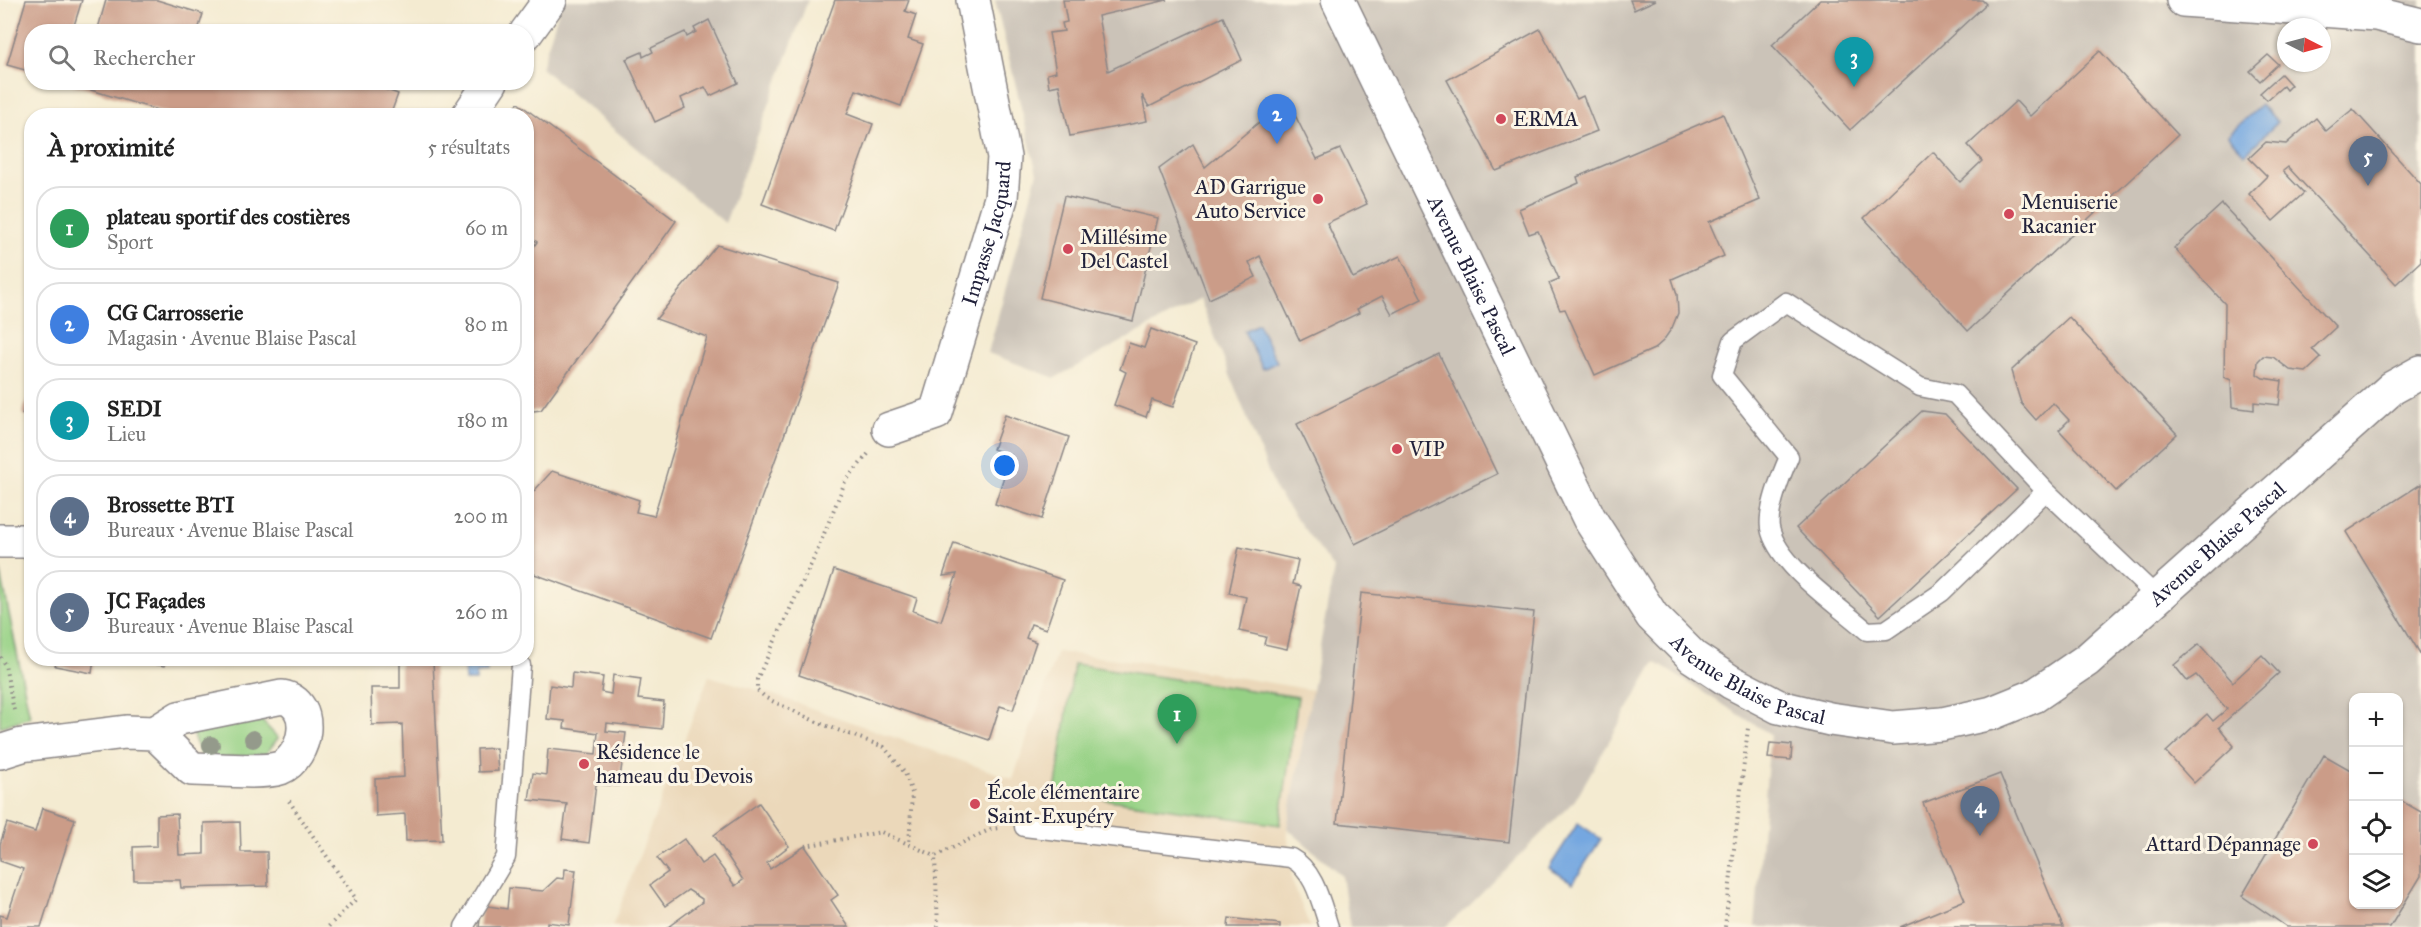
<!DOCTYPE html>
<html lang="fr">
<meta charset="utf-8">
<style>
body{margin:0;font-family:"IM FELL Great Primer",serif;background:#f2f2f2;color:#222}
.controls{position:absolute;right:18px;bottom:18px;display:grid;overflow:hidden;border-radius:12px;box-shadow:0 2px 4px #0004}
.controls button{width:54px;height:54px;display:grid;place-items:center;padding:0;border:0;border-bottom:2px solid #e0e0e0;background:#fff;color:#222;font:30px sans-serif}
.compass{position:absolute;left:2277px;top:18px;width:54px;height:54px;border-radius:50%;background:#fff;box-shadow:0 2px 4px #0004;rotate:96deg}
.you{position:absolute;left:1005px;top:466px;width:21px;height:21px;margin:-15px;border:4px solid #fff;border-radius:50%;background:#1a73e8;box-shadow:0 0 0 9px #1a73e833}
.badge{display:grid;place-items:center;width:39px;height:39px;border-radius:50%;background:#d1495b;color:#fff;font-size:20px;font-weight:700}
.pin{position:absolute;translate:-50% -50px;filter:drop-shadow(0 2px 3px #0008)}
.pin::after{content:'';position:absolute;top:32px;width:21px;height:18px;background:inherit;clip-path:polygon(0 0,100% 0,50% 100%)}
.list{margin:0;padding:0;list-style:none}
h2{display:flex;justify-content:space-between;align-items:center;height:78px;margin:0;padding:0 24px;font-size:26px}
h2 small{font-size:20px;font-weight:400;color:#767676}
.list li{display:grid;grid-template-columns:39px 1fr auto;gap:18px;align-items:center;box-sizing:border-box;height:84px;margin:0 12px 12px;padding:0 12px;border:2px solid #e0e0e0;border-radius:24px}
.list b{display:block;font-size:22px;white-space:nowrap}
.list p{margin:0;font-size:20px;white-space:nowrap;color:#767676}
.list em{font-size:20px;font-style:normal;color:#767676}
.icon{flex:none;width:33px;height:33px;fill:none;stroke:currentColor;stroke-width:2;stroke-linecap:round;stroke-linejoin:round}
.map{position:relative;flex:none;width:2421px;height:927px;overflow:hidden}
.search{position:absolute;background:#fff;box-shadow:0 2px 4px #0004;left:24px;top:24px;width:510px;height:66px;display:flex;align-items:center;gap:15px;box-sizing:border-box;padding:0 21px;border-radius:24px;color:#767676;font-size:22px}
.panel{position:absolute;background:#fff;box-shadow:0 2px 4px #0004;left:24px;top:108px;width:510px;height:558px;border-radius:24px}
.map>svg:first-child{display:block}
.built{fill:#ebd8ba}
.industrial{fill:#cbc3b8;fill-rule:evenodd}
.green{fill:#96d185;stroke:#5c7a60;stroke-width:1.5}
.water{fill:#74a7e0;stroke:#4b648e;stroke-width:1.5}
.building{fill:#cb9c88}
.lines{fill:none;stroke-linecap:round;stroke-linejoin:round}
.service-casing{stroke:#8b8686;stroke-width:21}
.minor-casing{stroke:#8b8686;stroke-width:36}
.path{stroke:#8b8686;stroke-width:4;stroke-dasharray:1.5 4.5;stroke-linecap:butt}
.service{stroke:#fff;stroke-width:18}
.minor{stroke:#fff;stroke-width:33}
.tree{fill:#949a8b}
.poi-dot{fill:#d1495b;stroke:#fcf5e5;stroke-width:2}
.labels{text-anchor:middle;stroke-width:6;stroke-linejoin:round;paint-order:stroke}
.poi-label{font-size:21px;fill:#22223b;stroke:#fcf5e5;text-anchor:start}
.street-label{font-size:21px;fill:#22223b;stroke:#fcf5e5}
</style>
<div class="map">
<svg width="2421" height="927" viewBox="0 0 2421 927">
<rect width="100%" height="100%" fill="#fcf5e5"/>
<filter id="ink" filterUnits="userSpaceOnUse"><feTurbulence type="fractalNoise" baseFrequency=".0167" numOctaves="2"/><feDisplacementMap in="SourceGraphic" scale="12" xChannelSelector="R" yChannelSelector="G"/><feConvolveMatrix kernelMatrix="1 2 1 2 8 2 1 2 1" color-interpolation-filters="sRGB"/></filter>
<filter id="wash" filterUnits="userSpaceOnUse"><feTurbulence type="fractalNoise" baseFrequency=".008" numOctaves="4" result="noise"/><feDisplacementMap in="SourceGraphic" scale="24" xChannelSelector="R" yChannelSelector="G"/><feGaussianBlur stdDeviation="1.35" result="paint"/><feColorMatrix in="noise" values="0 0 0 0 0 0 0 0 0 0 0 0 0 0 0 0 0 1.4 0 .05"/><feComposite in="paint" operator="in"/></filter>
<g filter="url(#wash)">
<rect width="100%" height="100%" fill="#f4ebd1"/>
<!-- built -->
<polygon class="built" points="1057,652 1158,664 1313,690 1287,828 1292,881 1310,927 612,927 709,676 774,695 1013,779"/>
<!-- industrial -->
<g class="industrial">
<polygon points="562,0 808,0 725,223 541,68"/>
<path d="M995,0H2421V927H1755L1770,734L1655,662L1575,800L1469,906L1445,927H1350L1342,876L1287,828L1334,569L1276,491L1200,299L1055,378L988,353L1037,173ZM2286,27H2322V63H2286ZM2354,698H2398V904H2354Z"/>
</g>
<!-- green -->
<g class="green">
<polygon points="0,569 30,717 0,727"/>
<polygon points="1074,664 1298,697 1280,825 1055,792"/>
<polygon points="262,721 278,738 266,754 203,760 191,731"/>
</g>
<!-- water -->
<g class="water">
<polygon points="2261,105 2278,122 2245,154 2228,135"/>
<polygon points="1258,324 1277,362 1263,369 1244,331"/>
<polygon points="465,659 486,659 487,672 476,673 476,681 465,681"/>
<polygon points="1578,823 1601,839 1573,883 1549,868"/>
</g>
<g id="blocks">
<!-- building -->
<g class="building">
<polygon points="26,0 82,0 72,32 32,32 32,72 7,65"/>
<polygon points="106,0 157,0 203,14 199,27 212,32 97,32"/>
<polygon points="835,0 909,0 905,11 916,15 908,39 923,44 901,106 856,90 847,114 873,124 834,231 762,204"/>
<polygon points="1063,0 1167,0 1098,16 1108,71 1223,17 1242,60 1149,107 1142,95 1147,121 1070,136 1059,85 1049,87 1047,74 1056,72 1049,33 1064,31 1062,23 1067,22"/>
<polygon points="1630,0 1656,0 1634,10"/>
<polygon points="1820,0 1982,0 1986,4 1850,130 1772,45"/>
<polygon points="709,20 738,83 710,96 705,87 681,98 685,108 655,122 626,59 642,52 643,57 653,52 651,48 685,32 687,37 696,32 694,28"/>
<polygon points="1540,29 1577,99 1583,96 1597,131 1496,171 1447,80"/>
<polygon points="2100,51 2178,135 1968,331 1864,218 1933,152 1960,182 1982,161 1968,145 2016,101 2030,116"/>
<polygon points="2268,55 2278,64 2260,81 2250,71"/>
<polygon points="2281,74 2291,85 2286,90 2283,86 2267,100 2260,93"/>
<polygon points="255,82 365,82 398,94 390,116 177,116 68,83"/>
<polygon points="1287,99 1317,159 1340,149 1367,204 1327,223 1353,278 1400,256 1422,299 1392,314 1382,296 1357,309 1359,313 1300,341 1260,256 1249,262 1256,277 1209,299 1159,169 1193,144 1205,167"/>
<polygon points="518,103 676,221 541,410 526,412 526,258 537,242 526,234 526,116 509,116"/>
<polygon points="2353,109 2421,184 2421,261 2396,284 2288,167 2283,171 2304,193 2273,221 2249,194 2267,176 2249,158 2266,142 2286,144 2316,118 2326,131"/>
<polygon points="1723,114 1760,200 1709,222 1724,256 1672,279 1677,294 1678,313 1672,328 1663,341 1654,349 1595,375 1565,309 1560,310 1549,283 1559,279 1538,231 1529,234 1519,209 1579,183 1577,177"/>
<polygon points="1064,196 1158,218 1133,321 1040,298"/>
<polygon points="2222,204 2336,327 2312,349 2321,358 2306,372 2290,370 2273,357 2263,356 2258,361 2257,374 2263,378 2282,381 2279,405 2254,402 2254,410 2232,407 2231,380 2224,377 2225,304 2174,248"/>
<polygon points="717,245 839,283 711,638 526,571 526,500 552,471 639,500 636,512 654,516 707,337 656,319"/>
<polygon points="2069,317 2177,434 2116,491 2059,430 2069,420 2053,403 2036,420 2021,403 2011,371"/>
<polygon points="1151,329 1195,345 1173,407 1152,400 1146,417 1114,405 1126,372 1120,369 1129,343 1144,348"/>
<polygon points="1439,354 1497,474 1355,544 1297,424"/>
<polygon points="31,388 32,388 32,418 22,414"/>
<polygon points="1922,411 1945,414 2017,489 1880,616 1796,528"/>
<polygon points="1005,415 1069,437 1042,519 995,504 1011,455 993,449"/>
<polygon points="2421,484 2421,655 2346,532"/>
<polygon points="954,543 1063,580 1046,629 1031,624 1026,638 1036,642 1013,710 1000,706 989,740 799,675 834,570 917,598 913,611 941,621 957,574 943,576"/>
<polygon points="1239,547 1298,560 1293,584 1301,586 1287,649 1264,644 1266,637 1239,631 1246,597 1229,593"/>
<polygon points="1361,593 1534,612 1509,842 1337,823"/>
<polygon points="2199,644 2233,682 2262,655 2279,673 2219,727 2234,746 2194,783 2166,752 2207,714 2213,721 2227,709 2196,675 2187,681 2174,665"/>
<polygon points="57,658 94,658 92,673 55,666"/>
<polygon points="147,658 166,658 165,666 147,663"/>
<polygon points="424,658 438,658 433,661 442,840 406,841 405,814 376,816 375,779 404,777 402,724 372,725 371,688 400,688 400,662 425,661"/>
<polygon points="572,673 603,677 601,692 611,694 613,675 641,679 638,699 664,702 662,729 607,723 606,731 626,733 619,786 596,784 589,843 562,839 567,804 529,800 533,773 546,775 548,749 596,754 598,733 564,728 565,721 547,719 550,685 571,688"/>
<polygon points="1770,743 1792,745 1791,760 1768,758"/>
<polygon points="496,748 498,771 478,772 477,749"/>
<polygon points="2324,755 2354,772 2354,904 2398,904 2398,799 2421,812 2421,876 2390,927 2287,927 2242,896"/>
<polygon points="2000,774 2063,927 1900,927 1965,900 1923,803"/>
<polygon points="759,803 789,846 767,863 770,869 805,846 838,895 831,900 849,927 668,927 702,902 702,899 688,890 665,906 650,885 668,872 657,858 684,839 701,864 713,856 735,886 743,880 714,835"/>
<polygon points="42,808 75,819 41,927 0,927 0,915 7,917 23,869 0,861 0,844 7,823 35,832"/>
<polygon points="177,814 179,855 204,854 204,823 240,822 241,852 267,852 268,886 181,888 180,880 134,880 133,847 157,846 157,815"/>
<polygon points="565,869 576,870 569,925 547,922 547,927 479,927 482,905 507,909 509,888 543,891 557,878 564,879"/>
<polygon points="1229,918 1280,924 1280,927 1228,927"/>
</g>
</g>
</g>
<g filter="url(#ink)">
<use href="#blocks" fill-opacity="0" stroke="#8b8686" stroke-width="1.5"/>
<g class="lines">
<defs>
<g id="service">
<path d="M2046,491L1942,592L1886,630L1867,631C1839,606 1777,565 1770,528C1767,510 1782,473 1789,457L1722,375L1733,341L1786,302L1920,387L1955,394L2046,491L2158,598"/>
<path d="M1024,827L1291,858C1315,871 1321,903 1329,927"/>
<polyline points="464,927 506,857 521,665"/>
</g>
<g id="minor">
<path id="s1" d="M1338,0L1589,518L1652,616L1693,657L1731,682L1779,707L1830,719L1893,728L1942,724L1992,713L2034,696L2087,660L2392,388L2421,372"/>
<polyline points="2183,0 2376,14 2421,25"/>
<polyline points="526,33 550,0"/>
<polyline points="468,116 491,82"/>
<path id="s2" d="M889,429L936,413L1001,198L1004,157L973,0"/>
<polyline points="0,541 32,541"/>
<path d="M0,752L22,745L126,732L155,733L179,718L282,697C316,703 307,757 280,768C263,774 213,769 192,769L155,733"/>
</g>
</defs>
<!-- service casing -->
<use href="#service" class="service-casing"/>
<!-- minor casing -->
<use href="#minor" class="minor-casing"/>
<!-- path -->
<g class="path">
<polyline points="868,454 845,482 815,556 757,679 757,690 766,698 819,723 884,747 905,773 912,793 909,845"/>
<polyline points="0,657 5,665 14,711"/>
<polyline points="289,801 356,899 328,927"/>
<polyline points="805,846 881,832 935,856"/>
<polyline points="938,927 935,856 991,829 999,828"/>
<polyline points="1725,927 1748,728"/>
</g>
<!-- service -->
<use href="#service" class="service"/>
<!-- minor -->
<use href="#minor" class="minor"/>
</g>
<!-- trees -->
<g class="tree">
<circle cx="253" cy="739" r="9"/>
<circle cx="211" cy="745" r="9"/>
</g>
</g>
<!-- markers -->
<g class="poi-dot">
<circle cx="1501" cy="119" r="6"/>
<circle cx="1318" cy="199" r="6"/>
<circle cx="2009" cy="214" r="6"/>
<circle cx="1068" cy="249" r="6"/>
<circle cx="1397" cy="449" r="6"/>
<circle cx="584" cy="764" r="6"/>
<circle cx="975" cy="804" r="6"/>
<circle cx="2313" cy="844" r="6"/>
</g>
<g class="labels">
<!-- poi labels -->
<g class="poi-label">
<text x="1513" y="126">ERMA</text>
<text x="1306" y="194" text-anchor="end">AD Garrigue<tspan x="1306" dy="24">Auto Service</tspan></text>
<text x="2021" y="209">Menuiserie<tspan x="2021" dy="24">Racanier</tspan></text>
<text x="1080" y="244">Millésime<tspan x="1080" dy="24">Del Castel</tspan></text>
<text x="1409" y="456">VIP</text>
<text x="596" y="759">Résidence le<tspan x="596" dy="24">hameau du Devois</tspan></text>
<text x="987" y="799">École élémentaire<tspan x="987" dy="24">Saint-Exupéry</tspan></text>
<text x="2301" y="851" text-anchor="end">Attard Dépannage</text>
</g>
<!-- street labels -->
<g class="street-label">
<text dy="7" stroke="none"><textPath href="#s2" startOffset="237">Impasse Jacquard</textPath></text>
<text dy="7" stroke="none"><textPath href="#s1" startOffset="306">Avenue Blaise Pascal</textPath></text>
<text dy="7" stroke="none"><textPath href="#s1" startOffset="1350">Avenue Blaise Pascal</textPath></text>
<text dy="7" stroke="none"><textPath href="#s1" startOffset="810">Avenue Blaise Pascal</textPath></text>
</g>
</g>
</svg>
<div class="controls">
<button>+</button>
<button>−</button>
<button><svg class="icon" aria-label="locate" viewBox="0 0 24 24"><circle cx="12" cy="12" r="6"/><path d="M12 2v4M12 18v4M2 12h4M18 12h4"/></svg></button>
<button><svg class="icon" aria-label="layers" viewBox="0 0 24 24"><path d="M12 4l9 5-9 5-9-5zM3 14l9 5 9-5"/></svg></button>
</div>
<svg class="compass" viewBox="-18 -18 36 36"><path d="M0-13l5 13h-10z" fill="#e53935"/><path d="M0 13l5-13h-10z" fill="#767676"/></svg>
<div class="you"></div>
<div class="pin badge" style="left:1177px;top:744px;background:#2e9e5b">1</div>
<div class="pin badge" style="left:1277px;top:144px;background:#3f7fe0">2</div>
<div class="pin badge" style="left:1854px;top:87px;background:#0f9aa8">3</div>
<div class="pin badge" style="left:1980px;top:836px;background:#5c6f8a">4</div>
<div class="pin badge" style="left:2368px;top:186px;background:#5c6f8a">5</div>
<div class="search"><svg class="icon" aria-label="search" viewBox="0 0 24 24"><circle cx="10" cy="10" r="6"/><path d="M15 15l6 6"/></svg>Rechercher</div>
<section class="panel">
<h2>À proximité<small>5 résultats</small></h2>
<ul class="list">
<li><span class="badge" style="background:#2e9e5b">1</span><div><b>plateau sportif des costières</b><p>Sport</p></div><em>60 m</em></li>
<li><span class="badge" style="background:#3f7fe0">2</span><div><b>CG Carrosserie</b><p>Magasin · Avenue Blaise Pascal</p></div><em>80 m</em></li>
<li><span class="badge" style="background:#0f9aa8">3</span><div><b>SEDI</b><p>Lieu</p></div><em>180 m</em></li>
<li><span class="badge" style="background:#5c6f8a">4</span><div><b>Brossette BTI</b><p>Bureaux · Avenue Blaise Pascal</p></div><em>200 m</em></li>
<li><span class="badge" style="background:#5c6f8a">5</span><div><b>JC Façades</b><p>Bureaux · Avenue Blaise Pascal</p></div><em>260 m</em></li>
</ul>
</section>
</div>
